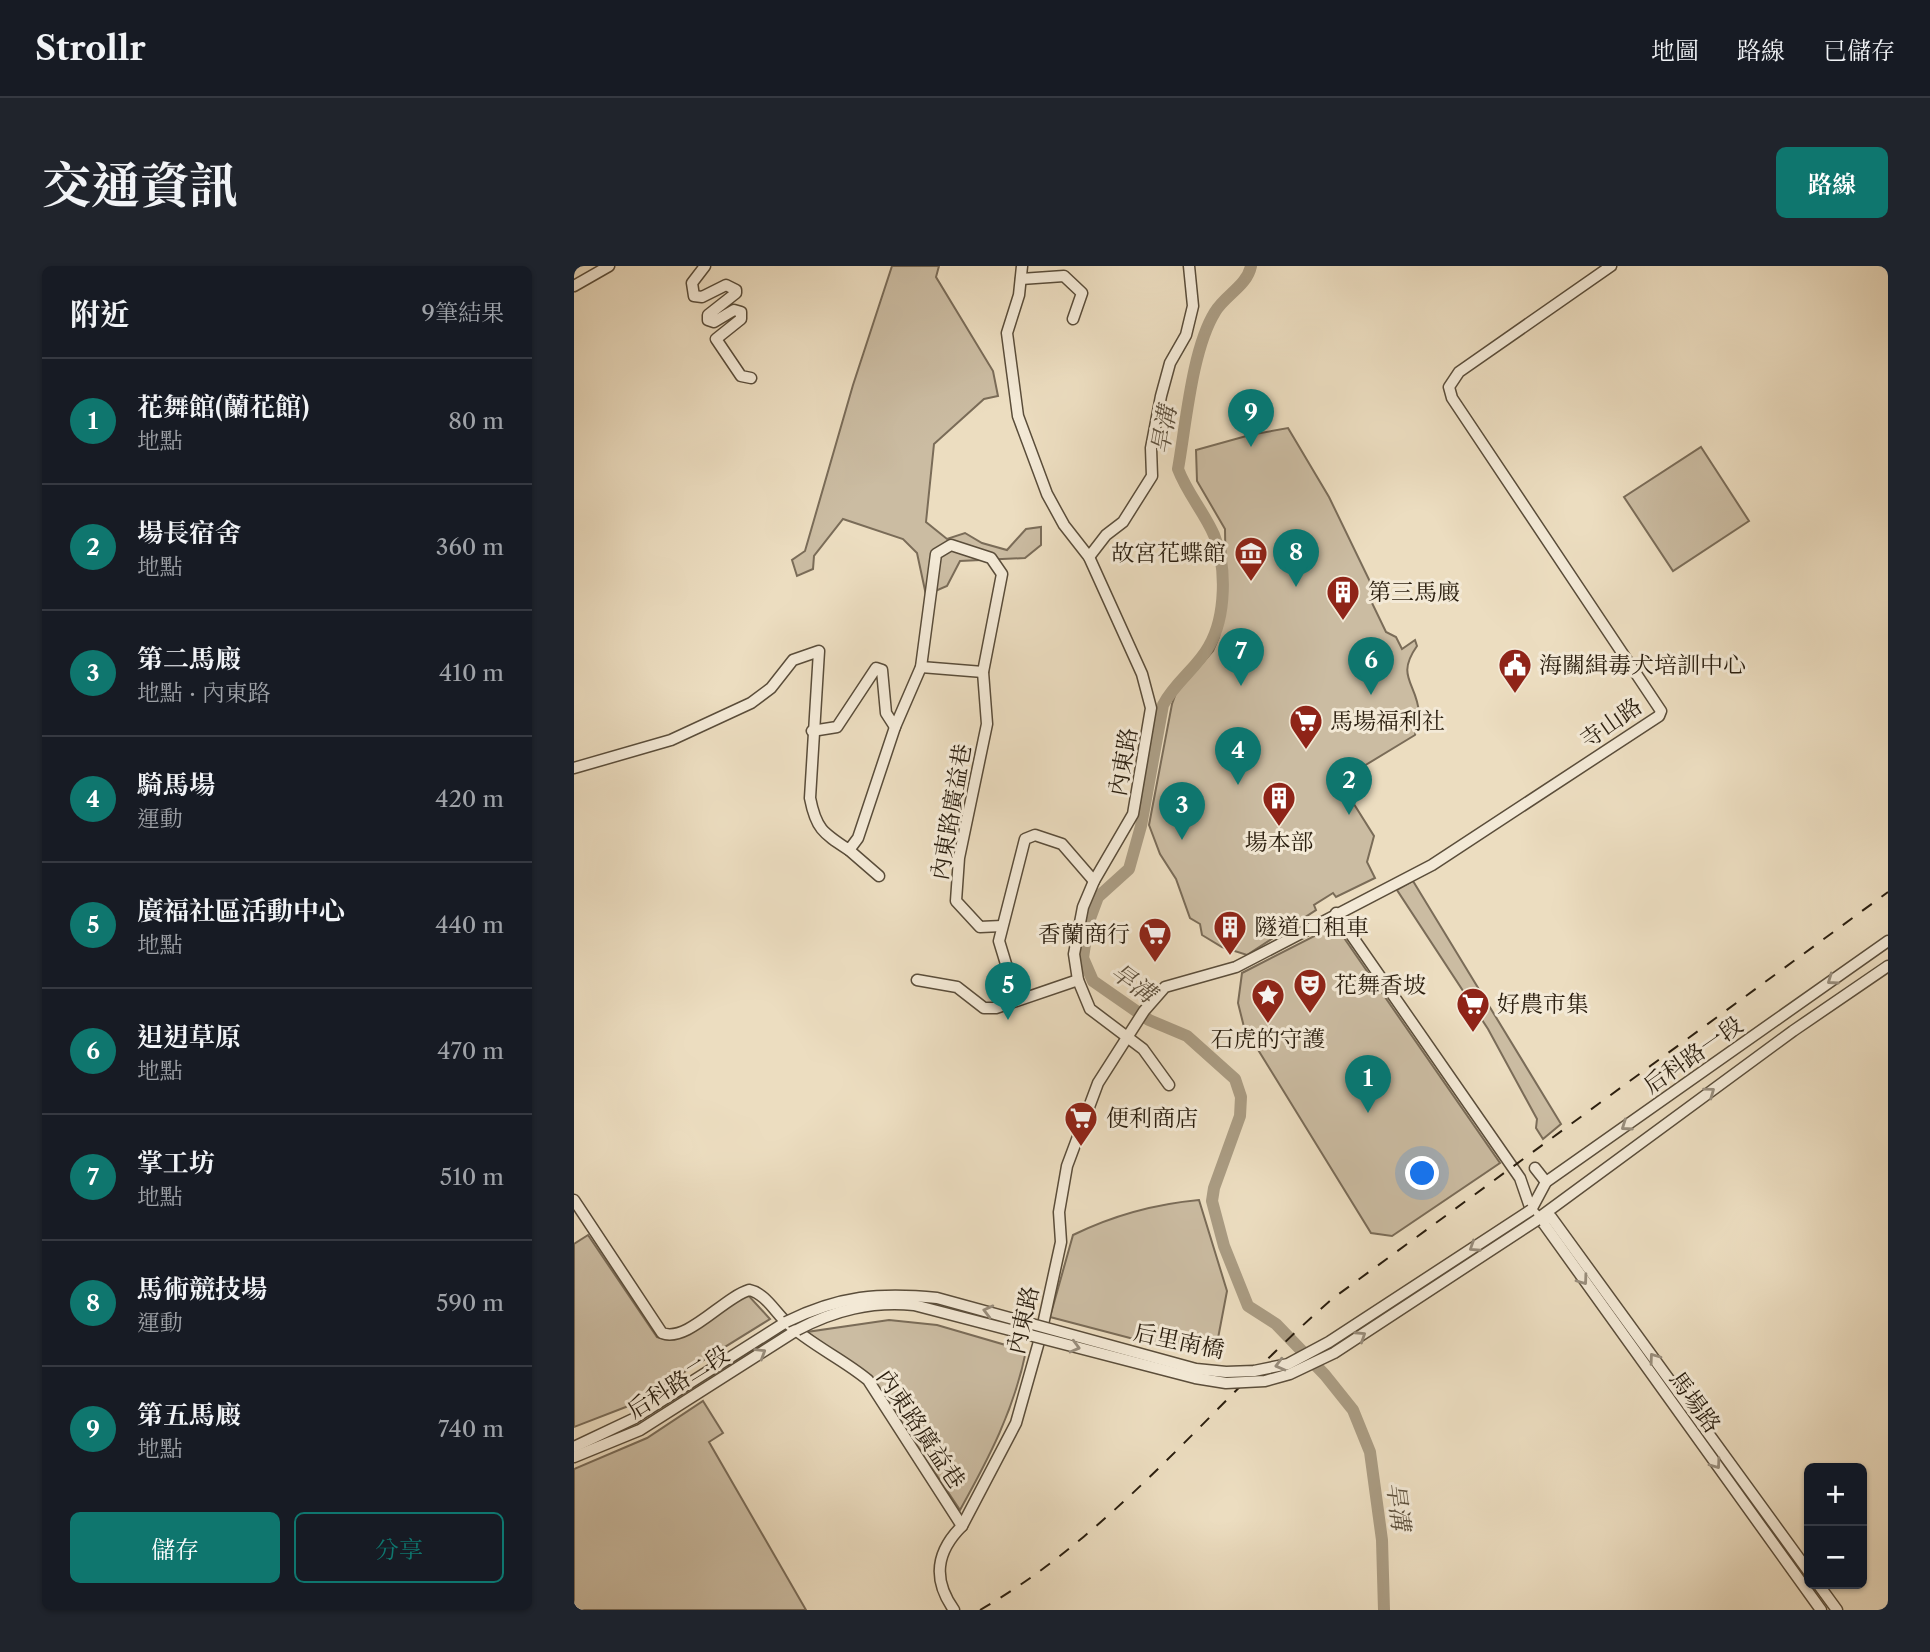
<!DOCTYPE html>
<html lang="zh-TW">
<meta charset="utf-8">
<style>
body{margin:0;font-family:"Libre Caslon Text","Noto Serif TC",serif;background:#20242c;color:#f1f3f6}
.controls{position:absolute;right:21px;bottom:21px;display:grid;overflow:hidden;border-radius:10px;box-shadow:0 2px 5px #0004}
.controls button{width:63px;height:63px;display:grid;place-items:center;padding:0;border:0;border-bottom:2px solid #363941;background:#171b24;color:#f1f3f6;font:35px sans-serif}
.you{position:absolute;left:849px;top:908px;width:24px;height:24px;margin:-18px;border:5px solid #fff;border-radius:50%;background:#1a73e8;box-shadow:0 0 0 10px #1a73e833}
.badge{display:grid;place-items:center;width:46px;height:46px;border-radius:50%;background:#0f766e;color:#fff;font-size:23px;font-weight:700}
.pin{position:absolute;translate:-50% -58px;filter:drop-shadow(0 2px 4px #0008)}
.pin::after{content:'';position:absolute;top:37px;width:24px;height:21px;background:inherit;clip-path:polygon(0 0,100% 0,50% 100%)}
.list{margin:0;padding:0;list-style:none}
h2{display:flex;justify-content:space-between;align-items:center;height:91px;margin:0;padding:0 28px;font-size:30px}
h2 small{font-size:23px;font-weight:400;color:#9ea1a6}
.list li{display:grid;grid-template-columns:46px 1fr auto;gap:21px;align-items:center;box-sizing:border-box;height:126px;padding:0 28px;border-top:2px solid #363941}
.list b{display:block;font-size:26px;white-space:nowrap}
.list p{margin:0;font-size:23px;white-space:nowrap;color:#9ea1a6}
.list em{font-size:23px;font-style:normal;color:#9ea1a6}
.actions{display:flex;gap:14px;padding:21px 28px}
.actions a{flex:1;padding:16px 0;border:2px solid #0f766e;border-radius:10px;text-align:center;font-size:24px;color:#0f766e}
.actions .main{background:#0f766e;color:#fff}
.map{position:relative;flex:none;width:1314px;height:1344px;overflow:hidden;border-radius:10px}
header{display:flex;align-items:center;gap:42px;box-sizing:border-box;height:98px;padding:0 35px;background:#171b24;border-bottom:2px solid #363941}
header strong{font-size:33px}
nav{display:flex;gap:38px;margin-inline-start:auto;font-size:24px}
.intro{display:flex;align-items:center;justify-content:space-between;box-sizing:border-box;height:168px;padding:0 42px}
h1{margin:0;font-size:49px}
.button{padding:18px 32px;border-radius:10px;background:#0f766e;color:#fff;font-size:24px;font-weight:700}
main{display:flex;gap:42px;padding:0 42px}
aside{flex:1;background:#171b24;border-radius:10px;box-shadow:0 2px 5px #0004}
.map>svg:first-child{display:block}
.green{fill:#cbbca2;stroke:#7a6c58;stroke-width:2}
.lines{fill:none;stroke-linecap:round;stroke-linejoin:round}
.river{stroke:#aa9c83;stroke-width:12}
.minor-casing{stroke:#5a4d3a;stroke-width:13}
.minor{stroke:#f3e9d6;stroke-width:10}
.rail{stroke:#291d0e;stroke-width:2;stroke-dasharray:12 12;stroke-linecap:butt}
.minor-bridge-casing{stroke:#5a4d3a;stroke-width:13;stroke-linecap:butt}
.minor-bridge{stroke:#f3e9d6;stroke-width:10}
.oneway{stroke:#988d7c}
.labels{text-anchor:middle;stroke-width:6;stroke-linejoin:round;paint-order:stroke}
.poi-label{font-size:23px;fill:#291d0e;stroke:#f3e9d6;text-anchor:start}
.street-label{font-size:23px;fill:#291d0e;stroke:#f3e9d6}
.water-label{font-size:24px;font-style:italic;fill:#5d503d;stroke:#f3e9d6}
</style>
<header>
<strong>Strollr</strong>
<nav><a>地圖</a><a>路線</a><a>已儲存</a></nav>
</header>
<div class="intro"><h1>交通資訊</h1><a class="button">路線</a></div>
<main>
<aside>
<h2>附近<small>9筆結果</small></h2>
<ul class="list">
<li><span class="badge">1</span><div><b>花舞館(蘭花館)</b><p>地點</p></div><em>80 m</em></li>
<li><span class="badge">2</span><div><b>場長宿舍</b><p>地點</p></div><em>360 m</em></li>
<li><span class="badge">3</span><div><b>第二馬廄</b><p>地點 · 內東路</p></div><em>410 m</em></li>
<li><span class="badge">4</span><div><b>騎馬場</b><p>運動</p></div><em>420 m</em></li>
<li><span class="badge">5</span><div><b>廣福社區活動中心</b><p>地點</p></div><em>440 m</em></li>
<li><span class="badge">6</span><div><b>𨑨迌草原</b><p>地點</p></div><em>470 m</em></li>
<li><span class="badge">7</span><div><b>掌工坊</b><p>地點</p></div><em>510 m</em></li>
<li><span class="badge">8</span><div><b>馬術競技場</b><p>運動</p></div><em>590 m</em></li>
<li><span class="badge">9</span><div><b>第五馬廄</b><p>地點</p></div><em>740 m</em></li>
</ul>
<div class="actions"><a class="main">儲存</a><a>分享</a></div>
</aside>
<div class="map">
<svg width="1314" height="1344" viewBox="0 0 1314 1344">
<rect width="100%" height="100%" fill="#ecddc0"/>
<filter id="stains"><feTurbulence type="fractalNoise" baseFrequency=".00286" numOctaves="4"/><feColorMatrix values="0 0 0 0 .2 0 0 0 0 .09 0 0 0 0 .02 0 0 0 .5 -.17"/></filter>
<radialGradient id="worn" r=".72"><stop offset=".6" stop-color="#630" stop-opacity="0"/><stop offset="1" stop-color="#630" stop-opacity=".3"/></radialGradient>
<!-- green -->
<g class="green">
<polygon points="318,0 365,0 362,11 419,105 424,130 410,133 360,178 352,256 373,273 391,267 408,277 433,284 452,263 467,261 467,279 451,292 386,295 373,320 352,329 343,287 329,273 269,253 240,290 239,303 223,310 218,294 231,285 279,119"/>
<path d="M714,162L755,231L802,328L798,337L812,366L822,371L828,383L841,374L843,380C821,411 843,417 845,447C845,454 842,462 841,469L790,500L796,510L773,527L800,570L793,596L801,612L762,631L759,627L740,639L742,644L673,689L648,681L628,669L626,658L616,652L602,613L586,588L575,559L598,438L602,427L639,385L645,371L652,331L651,263L623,215L622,184L676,169Z"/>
<polygon points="1127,181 1175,255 1099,305 1050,231"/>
<polygon points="839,615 987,858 969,873 962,862 963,853 914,763 823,624"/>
<polygon points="752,664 768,669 926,897 818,970 797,967 670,761 664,737 668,707"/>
<path d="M625,934L653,1025L641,1088L556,1072L476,1051L499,969C540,949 581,938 625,934Z"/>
<polygon points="14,969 83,1071 95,1074 163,1031 174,1029 196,1053 57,1139 0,1161 0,978"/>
<path d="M315,1054L363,1059L452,1085C440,1144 415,1192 386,1244L297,1111L233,1066Z"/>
<polygon points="129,1135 149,1167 135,1176 232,1344 0,1344 0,1203 73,1172"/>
</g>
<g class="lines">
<!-- river -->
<path class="river" d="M677,0C673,20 651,29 641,46C618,83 612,158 604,203C613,227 630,246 640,269C653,300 652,351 635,380C623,402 601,416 589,439L567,560L555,603L524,631L514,658L509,692L519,715L575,754L613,770L661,813L667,831L666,850L640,922L638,935L650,980L674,1040L702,1058L751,1109L779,1144L796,1186L808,1274L810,1344"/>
<defs>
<g id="minor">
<polyline points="131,0 118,17 120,30 128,31 152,19 162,24 162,27 134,49 134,54 140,56 160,44 167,46 167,53 142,73 167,110 177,112"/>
<polyline points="448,0 445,29 433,67 444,150 473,228 490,259 515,291 568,408 577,442 559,548 520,615 509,641 500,688 504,714 516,743 569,783 595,819"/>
<polyline points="447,13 490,10 508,27 499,53"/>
<polyline points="0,20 35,0"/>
<polyline points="515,291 532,269 549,256 578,210 577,182 587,130 596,97 612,69 619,40 615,0"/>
<polyline points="347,401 409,406"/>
<polyline points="238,465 263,461 302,402 308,404 312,447 321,461"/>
<path d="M0,502L97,474L177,437L197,422L219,394L245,385L236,532C242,563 249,567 275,584L284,572L321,461L347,401L362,288L377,279L417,292L428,308L409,406L413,458L385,592L382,635L406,661L428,660"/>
<polyline points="275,584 305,610"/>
<polyline points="762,647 946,912 957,944 970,958 1247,1344"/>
<polyline points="343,714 383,721 410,742 422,742 504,714"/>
<polyline points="443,734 425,675 451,573 461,569 488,578 520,615"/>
<polyline points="961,902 972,916"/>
<path d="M0,934L88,1067C113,1077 149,1032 175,1024C191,1027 201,1046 212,1056C237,1079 269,1093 294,1114L388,1260"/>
<polyline points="957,944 972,916 1314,675"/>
<polyline points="966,951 1219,765 1314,700"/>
<polyline points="963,954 977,951 1235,1306"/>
<polyline points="0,1181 59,1153 212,1056"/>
<polyline points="0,1191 66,1164 223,1064"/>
<polyline points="1244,1318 1263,1344"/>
<path d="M380,1344C358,1313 362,1286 388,1260L442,1157L466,1072L487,976L485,946L493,900L524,817L570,745L591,721L662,701L858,599L1085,450L1087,445L878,132L875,121L885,106L1037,0"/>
</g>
</defs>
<!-- minor casing -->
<use href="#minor" class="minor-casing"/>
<!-- minor -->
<use href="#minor" class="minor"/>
<!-- rail -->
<path class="rail" d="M406,1344C544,1265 640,1136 758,1033L1314,626"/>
<defs>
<g id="minor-bridge">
<path d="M212,1056C265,1030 306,1026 363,1032L622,1103L652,1106L680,1105L714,1098L755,1076L957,944"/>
<path d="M223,1064C261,1044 297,1035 340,1039L621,1112L652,1117L691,1115L716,1108L760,1087L963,954"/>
</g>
</defs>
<!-- minor-bridge casing -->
<use href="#minor-bridge" class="minor-bridge-casing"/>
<!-- minor-bridge -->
<use href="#minor-bridge" class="minor-bridge"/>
</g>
<!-- one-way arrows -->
<defs><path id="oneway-chevron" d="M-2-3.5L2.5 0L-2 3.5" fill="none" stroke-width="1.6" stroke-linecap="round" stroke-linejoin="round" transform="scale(1.75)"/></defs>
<g class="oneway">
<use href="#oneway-chevron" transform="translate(1258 714) rotate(145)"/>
<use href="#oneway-chevron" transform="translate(1136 826) rotate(-36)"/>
<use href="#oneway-chevron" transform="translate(1052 860) rotate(145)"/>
<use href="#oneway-chevron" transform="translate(900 981) rotate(147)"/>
<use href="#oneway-chevron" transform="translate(1009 1014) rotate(54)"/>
<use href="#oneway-chevron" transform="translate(414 1045) rotate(-166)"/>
<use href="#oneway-chevron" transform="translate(787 1070) rotate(-33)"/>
<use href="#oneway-chevron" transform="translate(501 1081) rotate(15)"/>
<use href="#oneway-chevron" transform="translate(187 1087) rotate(-32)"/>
<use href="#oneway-chevron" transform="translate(1080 1092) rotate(-126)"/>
<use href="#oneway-chevron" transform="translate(706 1099) rotate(165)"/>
<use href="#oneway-chevron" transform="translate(1142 1198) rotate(54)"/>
</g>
<!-- icons -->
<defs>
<symbol id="museum-pin" viewBox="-11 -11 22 30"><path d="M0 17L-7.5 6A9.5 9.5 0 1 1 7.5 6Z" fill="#8f2418" stroke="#f3e9d6"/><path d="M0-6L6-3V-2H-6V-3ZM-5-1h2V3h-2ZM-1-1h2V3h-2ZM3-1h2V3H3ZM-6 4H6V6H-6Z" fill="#fff"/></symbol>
<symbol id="building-pin" viewBox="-11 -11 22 30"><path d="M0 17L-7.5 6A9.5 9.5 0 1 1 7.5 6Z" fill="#8f2418" stroke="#f3e9d6"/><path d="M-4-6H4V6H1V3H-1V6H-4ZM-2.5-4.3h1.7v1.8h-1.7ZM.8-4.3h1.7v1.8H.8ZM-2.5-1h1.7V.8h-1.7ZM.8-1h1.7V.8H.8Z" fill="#fff"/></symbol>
<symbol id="civic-pin" viewBox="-11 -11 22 30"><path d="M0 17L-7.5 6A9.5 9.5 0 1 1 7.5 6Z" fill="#8f2418" stroke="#f3e9d6"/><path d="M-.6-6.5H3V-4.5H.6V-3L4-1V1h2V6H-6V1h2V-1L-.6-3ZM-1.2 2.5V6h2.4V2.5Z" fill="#fff"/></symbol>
<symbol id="supermarket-pin" viewBox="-11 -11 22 30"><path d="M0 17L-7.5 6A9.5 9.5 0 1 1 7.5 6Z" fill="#8f2418" stroke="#f3e9d6"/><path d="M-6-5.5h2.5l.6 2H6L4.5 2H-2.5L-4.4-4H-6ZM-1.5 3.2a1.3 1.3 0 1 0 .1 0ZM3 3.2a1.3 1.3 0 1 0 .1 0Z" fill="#fff"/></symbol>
<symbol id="theatre-pin" viewBox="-11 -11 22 30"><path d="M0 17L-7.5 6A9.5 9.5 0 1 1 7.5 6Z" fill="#8f2418" stroke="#f3e9d6"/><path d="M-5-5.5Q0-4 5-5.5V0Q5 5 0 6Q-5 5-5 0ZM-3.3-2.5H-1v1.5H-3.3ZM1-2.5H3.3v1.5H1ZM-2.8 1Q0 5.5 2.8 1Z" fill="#fff"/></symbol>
<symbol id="sight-pin" viewBox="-11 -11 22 30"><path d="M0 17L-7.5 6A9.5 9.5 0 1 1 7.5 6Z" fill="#8f2418" stroke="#f3e9d6"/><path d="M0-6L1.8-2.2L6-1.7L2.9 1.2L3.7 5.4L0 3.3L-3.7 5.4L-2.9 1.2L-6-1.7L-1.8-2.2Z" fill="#fff"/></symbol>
</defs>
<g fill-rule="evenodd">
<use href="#museum-pin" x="658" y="268" width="38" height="52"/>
<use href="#building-pin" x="750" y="307" width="38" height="52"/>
<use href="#civic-pin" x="922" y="380" width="38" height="52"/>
<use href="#supermarket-pin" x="713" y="436" width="38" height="52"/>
<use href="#building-pin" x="686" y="513" width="38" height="52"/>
<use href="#building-pin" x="637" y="642" width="38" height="52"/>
<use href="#supermarket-pin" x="562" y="649" width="38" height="52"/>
<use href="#theatre-pin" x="717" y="700" width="38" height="52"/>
<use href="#sight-pin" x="675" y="710" width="38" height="52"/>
<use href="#supermarket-pin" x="880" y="719" width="38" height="52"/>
<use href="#supermarket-pin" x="488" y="833" width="38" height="52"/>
</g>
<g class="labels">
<!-- poi labels -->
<g class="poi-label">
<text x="652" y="295" text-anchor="end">故宮花蝶館</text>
<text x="794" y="334">第三馬廄</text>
<text x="965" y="407">海關緝毒犬培訓中心</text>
<text x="756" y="463">馬場福利社</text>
<text x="705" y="584" text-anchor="middle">場本部</text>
<text x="680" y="669">隧道口租車</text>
<text x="556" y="676" text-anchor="end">香蘭商行</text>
<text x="760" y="727">花舞香坡</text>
<text x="923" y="746">好農市集</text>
<text x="694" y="781" text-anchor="middle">石虎的守護</text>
<text x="532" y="860">便利商店</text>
</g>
<!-- street labels -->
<g class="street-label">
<text transform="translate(1037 457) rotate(-35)" y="8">寺山路</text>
<text transform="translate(549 496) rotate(-80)" y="8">內東路</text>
<text transform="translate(377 546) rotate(-80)" y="8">內東路廣益巷</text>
<text transform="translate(1119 789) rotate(-35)" y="8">后科路一段</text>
<text transform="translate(449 1054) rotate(-77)" y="8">內東路</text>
<text transform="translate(605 1075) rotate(12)" y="8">后里南橋</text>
<text transform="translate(104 1116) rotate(-32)" y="8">后科路二段</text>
<text transform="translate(1121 1136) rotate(54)" y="8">馬場路</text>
<text transform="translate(347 1163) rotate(56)" y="8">內東路廣益巷</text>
</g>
<!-- water labels -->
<g class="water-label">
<text transform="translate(590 164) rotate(-80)" y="8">旱溝</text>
<text transform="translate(559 717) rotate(36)" y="8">旱溝</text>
<text transform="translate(824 1240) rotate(83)" y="8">旱溝</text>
</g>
</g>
<rect width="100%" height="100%" filter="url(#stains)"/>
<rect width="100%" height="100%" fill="url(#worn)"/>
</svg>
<div class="controls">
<button>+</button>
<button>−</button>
</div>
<div class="you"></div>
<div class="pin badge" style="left:794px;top:847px">1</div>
<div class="pin badge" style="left:775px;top:549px">2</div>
<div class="pin badge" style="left:608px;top:574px">3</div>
<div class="pin badge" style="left:664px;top:519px">4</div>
<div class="pin badge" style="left:434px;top:754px">5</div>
<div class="pin badge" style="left:797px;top:429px">6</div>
<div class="pin badge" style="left:667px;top:420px">7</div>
<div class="pin badge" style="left:722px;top:321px">8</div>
<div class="pin badge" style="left:677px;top:181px">9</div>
</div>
</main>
